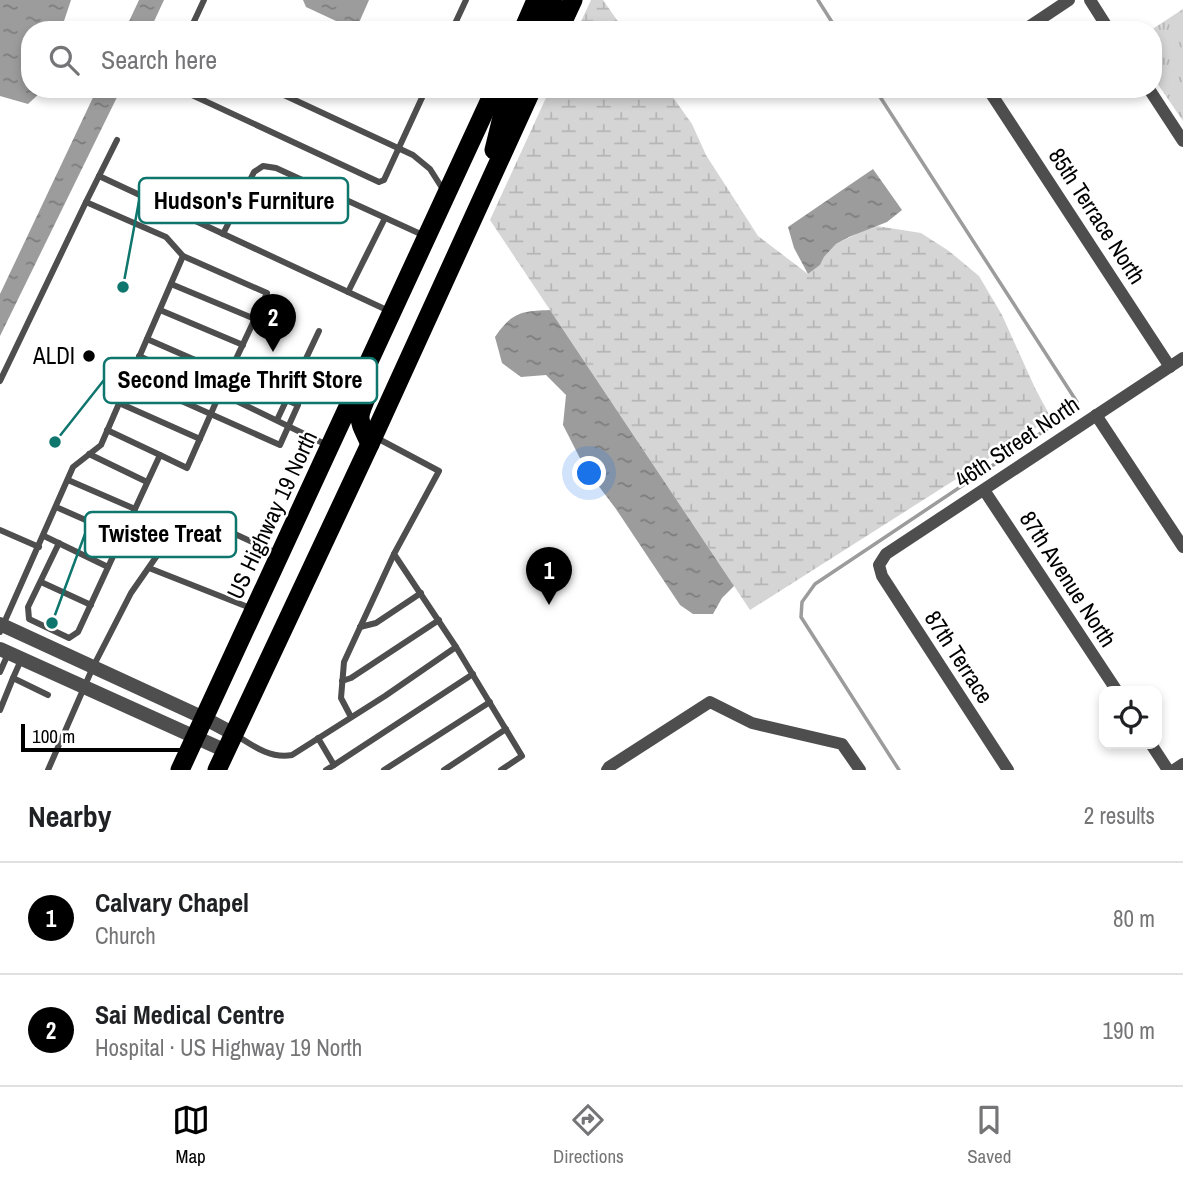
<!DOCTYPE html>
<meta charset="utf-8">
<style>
body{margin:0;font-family:"Archivo Narrow",sans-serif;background:#f2f2f2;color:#202124}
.controls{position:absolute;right:21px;bottom:21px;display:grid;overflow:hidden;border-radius:14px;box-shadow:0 4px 10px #0003}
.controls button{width:63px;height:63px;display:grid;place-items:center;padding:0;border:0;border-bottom:2px solid #e0e0e0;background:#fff;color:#202124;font:35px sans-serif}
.scale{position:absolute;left:21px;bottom:18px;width:175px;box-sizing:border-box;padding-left:7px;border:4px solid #000;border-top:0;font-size:19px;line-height:24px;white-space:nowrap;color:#000;-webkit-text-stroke:5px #fff;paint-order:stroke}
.you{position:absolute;left:590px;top:474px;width:24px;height:24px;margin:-18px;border:5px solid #fff;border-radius:50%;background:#1a73e8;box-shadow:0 0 0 10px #1a73e833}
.badge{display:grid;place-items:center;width:46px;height:46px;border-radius:50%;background:#000;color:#fff;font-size:23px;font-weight:700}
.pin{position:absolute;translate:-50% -58px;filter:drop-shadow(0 2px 4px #0008)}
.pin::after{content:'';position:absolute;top:37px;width:24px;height:21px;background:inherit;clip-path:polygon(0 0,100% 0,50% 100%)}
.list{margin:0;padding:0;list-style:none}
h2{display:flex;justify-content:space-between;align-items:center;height:91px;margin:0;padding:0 28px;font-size:30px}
h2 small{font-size:23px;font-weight:400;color:#757577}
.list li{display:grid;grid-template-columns:46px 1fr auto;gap:21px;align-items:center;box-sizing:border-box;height:112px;padding:0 28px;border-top:2px solid #e0e0e0}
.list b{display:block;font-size:26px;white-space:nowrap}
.list p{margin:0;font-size:23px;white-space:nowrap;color:#757577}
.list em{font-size:23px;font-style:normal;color:#757577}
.icon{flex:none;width:38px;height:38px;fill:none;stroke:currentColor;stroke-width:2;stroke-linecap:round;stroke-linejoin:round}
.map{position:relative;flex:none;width:1183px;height:770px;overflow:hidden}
.search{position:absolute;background:#fff;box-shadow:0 4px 10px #0003;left:21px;right:21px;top:21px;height:77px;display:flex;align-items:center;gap:18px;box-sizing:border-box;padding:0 24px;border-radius:28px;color:#757577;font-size:26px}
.sheet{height:315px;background:#fff}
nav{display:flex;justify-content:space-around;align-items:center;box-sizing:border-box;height:98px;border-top:2px solid #e0e0e0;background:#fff;font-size:19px;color:#757577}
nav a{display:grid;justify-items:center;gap:4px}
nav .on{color:#000}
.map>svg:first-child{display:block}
.grass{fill:url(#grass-tufts)}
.wetland{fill:url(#wetland-marsh)}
.water{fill:url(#water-ripples)}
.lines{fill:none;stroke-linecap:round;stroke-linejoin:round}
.stream{stroke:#9c9c9c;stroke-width:3.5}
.service{stroke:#4e4e4e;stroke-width:6}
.minor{stroke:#4e4e4e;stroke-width:12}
.tertiary{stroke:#4e4e4e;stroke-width:14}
.trunk{stroke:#000;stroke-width:19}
.poi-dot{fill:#000;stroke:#fff;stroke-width:2.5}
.labels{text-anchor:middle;stroke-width:5;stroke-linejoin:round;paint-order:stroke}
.street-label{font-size:23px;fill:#000;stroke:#fff}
.poi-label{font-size:23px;fill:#000;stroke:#fff;text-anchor:end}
.leader{fill:none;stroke:#0f766e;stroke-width:2.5}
.callout-dot{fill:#0f766e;stroke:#fff;stroke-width:2.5}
.callout{fill:#fff;stroke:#0f766e;stroke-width:2.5}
.callout-label{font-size:24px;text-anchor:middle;font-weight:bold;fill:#000}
</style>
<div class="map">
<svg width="1183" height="770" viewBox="0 0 1183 770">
<defs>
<pattern id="grass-tufts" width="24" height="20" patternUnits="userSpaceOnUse" patternTransform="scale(1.75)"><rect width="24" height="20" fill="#d5d5d5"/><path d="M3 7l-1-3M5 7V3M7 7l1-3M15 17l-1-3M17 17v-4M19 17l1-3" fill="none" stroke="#b5b5b5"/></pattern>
<pattern id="wetland-marsh" width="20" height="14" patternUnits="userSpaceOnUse" patternTransform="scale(1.75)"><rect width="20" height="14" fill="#d5d5d5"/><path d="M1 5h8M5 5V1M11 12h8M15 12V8" fill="none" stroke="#b5b5b5"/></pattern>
<pattern id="water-ripples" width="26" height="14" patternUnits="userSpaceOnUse" patternTransform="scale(1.75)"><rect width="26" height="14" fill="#9c9c9c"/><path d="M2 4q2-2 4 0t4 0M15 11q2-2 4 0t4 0" fill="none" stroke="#7d7d7d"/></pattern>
</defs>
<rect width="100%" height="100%" fill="#fff"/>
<!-- grass -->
<polygon class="grass" points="1183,9 1183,121 1153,77 1153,30 1151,30"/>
<!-- wetland -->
<g class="wetland">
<polygon points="591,0 603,0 624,30 577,30"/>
<polygon points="550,89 667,89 692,124 706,155 758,236 808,274 820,265 824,257 836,244 863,231 877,226 921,233 949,251 979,276 1002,315 1035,388 1050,416 1035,429 750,610 490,220"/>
</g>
<!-- water -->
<g class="water">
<polygon points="0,0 71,0 61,30 30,30 30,89 42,89 41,92 28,104 0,96"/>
<polygon points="139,0 164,0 150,30 125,30"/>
<polygon points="303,0 369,0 358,25 349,27 306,7"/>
<polygon points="97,89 121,89 0,336 0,294"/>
<polygon points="873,169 902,210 887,222 849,237 836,244 824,257 820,265 808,274 794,248 788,227"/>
<path d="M550,310L734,586L722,598L713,614H693L680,605L616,509L585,468L563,425L566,395L546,375L521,377L502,363L495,337C512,312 522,311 550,310Z"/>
</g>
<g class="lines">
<!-- stream -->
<g class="stream">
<polyline points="818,0 837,30"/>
<polyline points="875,89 1077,402 1062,419 815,584 802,602 801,617 899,770"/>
</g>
<!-- service -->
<g class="service">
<polyline points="190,30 204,0"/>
<polyline points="452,30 466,0"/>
<polyline points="179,89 379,182 384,180 426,89"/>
<polyline points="271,89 413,155 430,169 444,191"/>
<polyline points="99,176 389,311"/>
<polyline points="86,202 117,140"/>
<polyline points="223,234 254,172 263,166 276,168 425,236"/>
<polyline points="171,284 255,319"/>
<polyline points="348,292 385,218"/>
<polyline points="160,310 243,345"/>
<polyline points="130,378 280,445 298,405 147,339"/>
<polyline points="0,381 86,202 166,237 183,256 267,293 220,393 139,356"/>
<polyline points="119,403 200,439"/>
<polyline points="277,420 319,331"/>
<polyline points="107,430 160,455"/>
<polyline points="375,437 439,471 394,554 456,647 522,756 501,770"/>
<polyline points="89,454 147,482"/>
<polyline points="68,480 135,509"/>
<polyline points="56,507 122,536"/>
<polyline points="0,530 39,547"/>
<polyline points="44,536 108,567"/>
<polyline points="59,543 28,607 29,619 69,638 78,632 160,455 187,468 220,393 329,446"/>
<polyline points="149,568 253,609"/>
<polyline points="41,582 91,605"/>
<polyline points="360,627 376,623 421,593"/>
<polyline points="0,632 73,467 101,445 183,256"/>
<polyline points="21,660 13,678 48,695"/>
<polyline points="0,672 8,654"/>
<polyline points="342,681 351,678 439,620"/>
<polyline points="0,710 13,678"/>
<polyline points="351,717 341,698 344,662 394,554"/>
<path d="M236,735C253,746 271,759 292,755L385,696L456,647"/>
<polyline points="318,738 334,765 326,770"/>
<polyline points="334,765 473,674"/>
<polyline points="48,770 93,667 131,593 163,547 180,516 194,515 278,554"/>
<polyline points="384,770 490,702"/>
<polyline points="444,770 506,729"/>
</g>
<!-- minor -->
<g class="minor">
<polyline points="1090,0 1109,30"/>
<polyline points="1024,30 1069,0"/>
<polyline points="988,89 1170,367"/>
<polyline points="1149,89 1183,141"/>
<polyline points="1096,415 1183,547"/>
<polyline points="984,490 1117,691"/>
<polyline points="1151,744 1168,770"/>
<polyline points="607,770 609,767 710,702 752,723 842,744 860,770"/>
<polyline points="1008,770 882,576 879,565 886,554 1183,358"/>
<polyline points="1174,770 1183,764"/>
</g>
<!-- tertiary -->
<g class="tertiary">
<polyline points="0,624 204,718 234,734"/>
<polyline points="0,649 226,751"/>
</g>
<!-- trunk -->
<g class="trunk">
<polyline points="523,30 536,0"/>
<polyline points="540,30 553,0"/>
<polyline points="559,30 573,0"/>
<polyline points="494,150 504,109 513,89"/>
<path d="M368,394C356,420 358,418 370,444"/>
<polyline points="180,770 495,89"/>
<polyline points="217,770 370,444 532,89"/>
</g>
</g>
<!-- markers -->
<circle class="poi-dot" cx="89" cy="356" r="7"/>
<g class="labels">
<!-- street labels -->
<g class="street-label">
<text transform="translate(1097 216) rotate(57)" y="8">85th Terrace North</text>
<text transform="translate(1017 442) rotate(-34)" y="8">46th Street North</text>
<text transform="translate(272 515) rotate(-65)" y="8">US Highway 19 North</text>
<text transform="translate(1068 579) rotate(57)" y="8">87th Avenue North</text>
<text transform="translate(959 657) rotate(57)" y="8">87th Terrace</text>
</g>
<!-- poi labels -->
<g class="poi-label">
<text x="75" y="364">ALDI</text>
</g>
</g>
<!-- callouts -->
<path class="leader" d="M123 287L139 201M55 442L104 380M52 623L85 534"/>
<g class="callout-dot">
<circle cx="123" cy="287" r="7"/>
<circle cx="55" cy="442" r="7"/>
<circle cx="52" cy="623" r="7"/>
</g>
<g class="callout">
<rect x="139" y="178" width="209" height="45" rx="7"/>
<rect x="104" y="358" width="273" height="45" rx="7"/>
<rect x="85" y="512" width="151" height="45" rx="7"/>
</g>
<g class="callout-label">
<text x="244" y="209">Hudson's Furniture</text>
<text x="240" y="388">Second Image Thrift Store</text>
<text x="160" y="542">Twistee Treat</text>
</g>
</svg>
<div class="controls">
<button><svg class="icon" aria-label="locate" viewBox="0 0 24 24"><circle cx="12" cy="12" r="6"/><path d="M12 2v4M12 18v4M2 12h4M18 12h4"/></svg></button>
</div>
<div class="scale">100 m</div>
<div class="you"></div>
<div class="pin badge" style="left:549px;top:605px">1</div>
<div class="pin badge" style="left:273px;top:352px">2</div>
<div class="search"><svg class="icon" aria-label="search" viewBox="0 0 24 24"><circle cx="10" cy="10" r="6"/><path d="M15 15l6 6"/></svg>Search here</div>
</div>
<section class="sheet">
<h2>Nearby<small>2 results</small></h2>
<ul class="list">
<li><span class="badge">1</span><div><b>Calvary Chapel</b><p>Church</p></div><em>80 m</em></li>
<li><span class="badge">2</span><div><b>Sai Medical Centre</b><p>Hospital · US Highway 19 North</p></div><em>190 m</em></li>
</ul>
</section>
<nav>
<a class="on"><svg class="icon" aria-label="map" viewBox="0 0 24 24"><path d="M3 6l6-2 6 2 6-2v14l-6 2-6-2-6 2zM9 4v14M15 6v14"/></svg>Map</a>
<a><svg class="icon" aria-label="directions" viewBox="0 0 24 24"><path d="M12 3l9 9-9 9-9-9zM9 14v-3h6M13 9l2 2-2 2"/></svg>Directions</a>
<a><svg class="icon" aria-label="saved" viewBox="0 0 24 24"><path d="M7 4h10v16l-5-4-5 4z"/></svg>Saved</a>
</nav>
